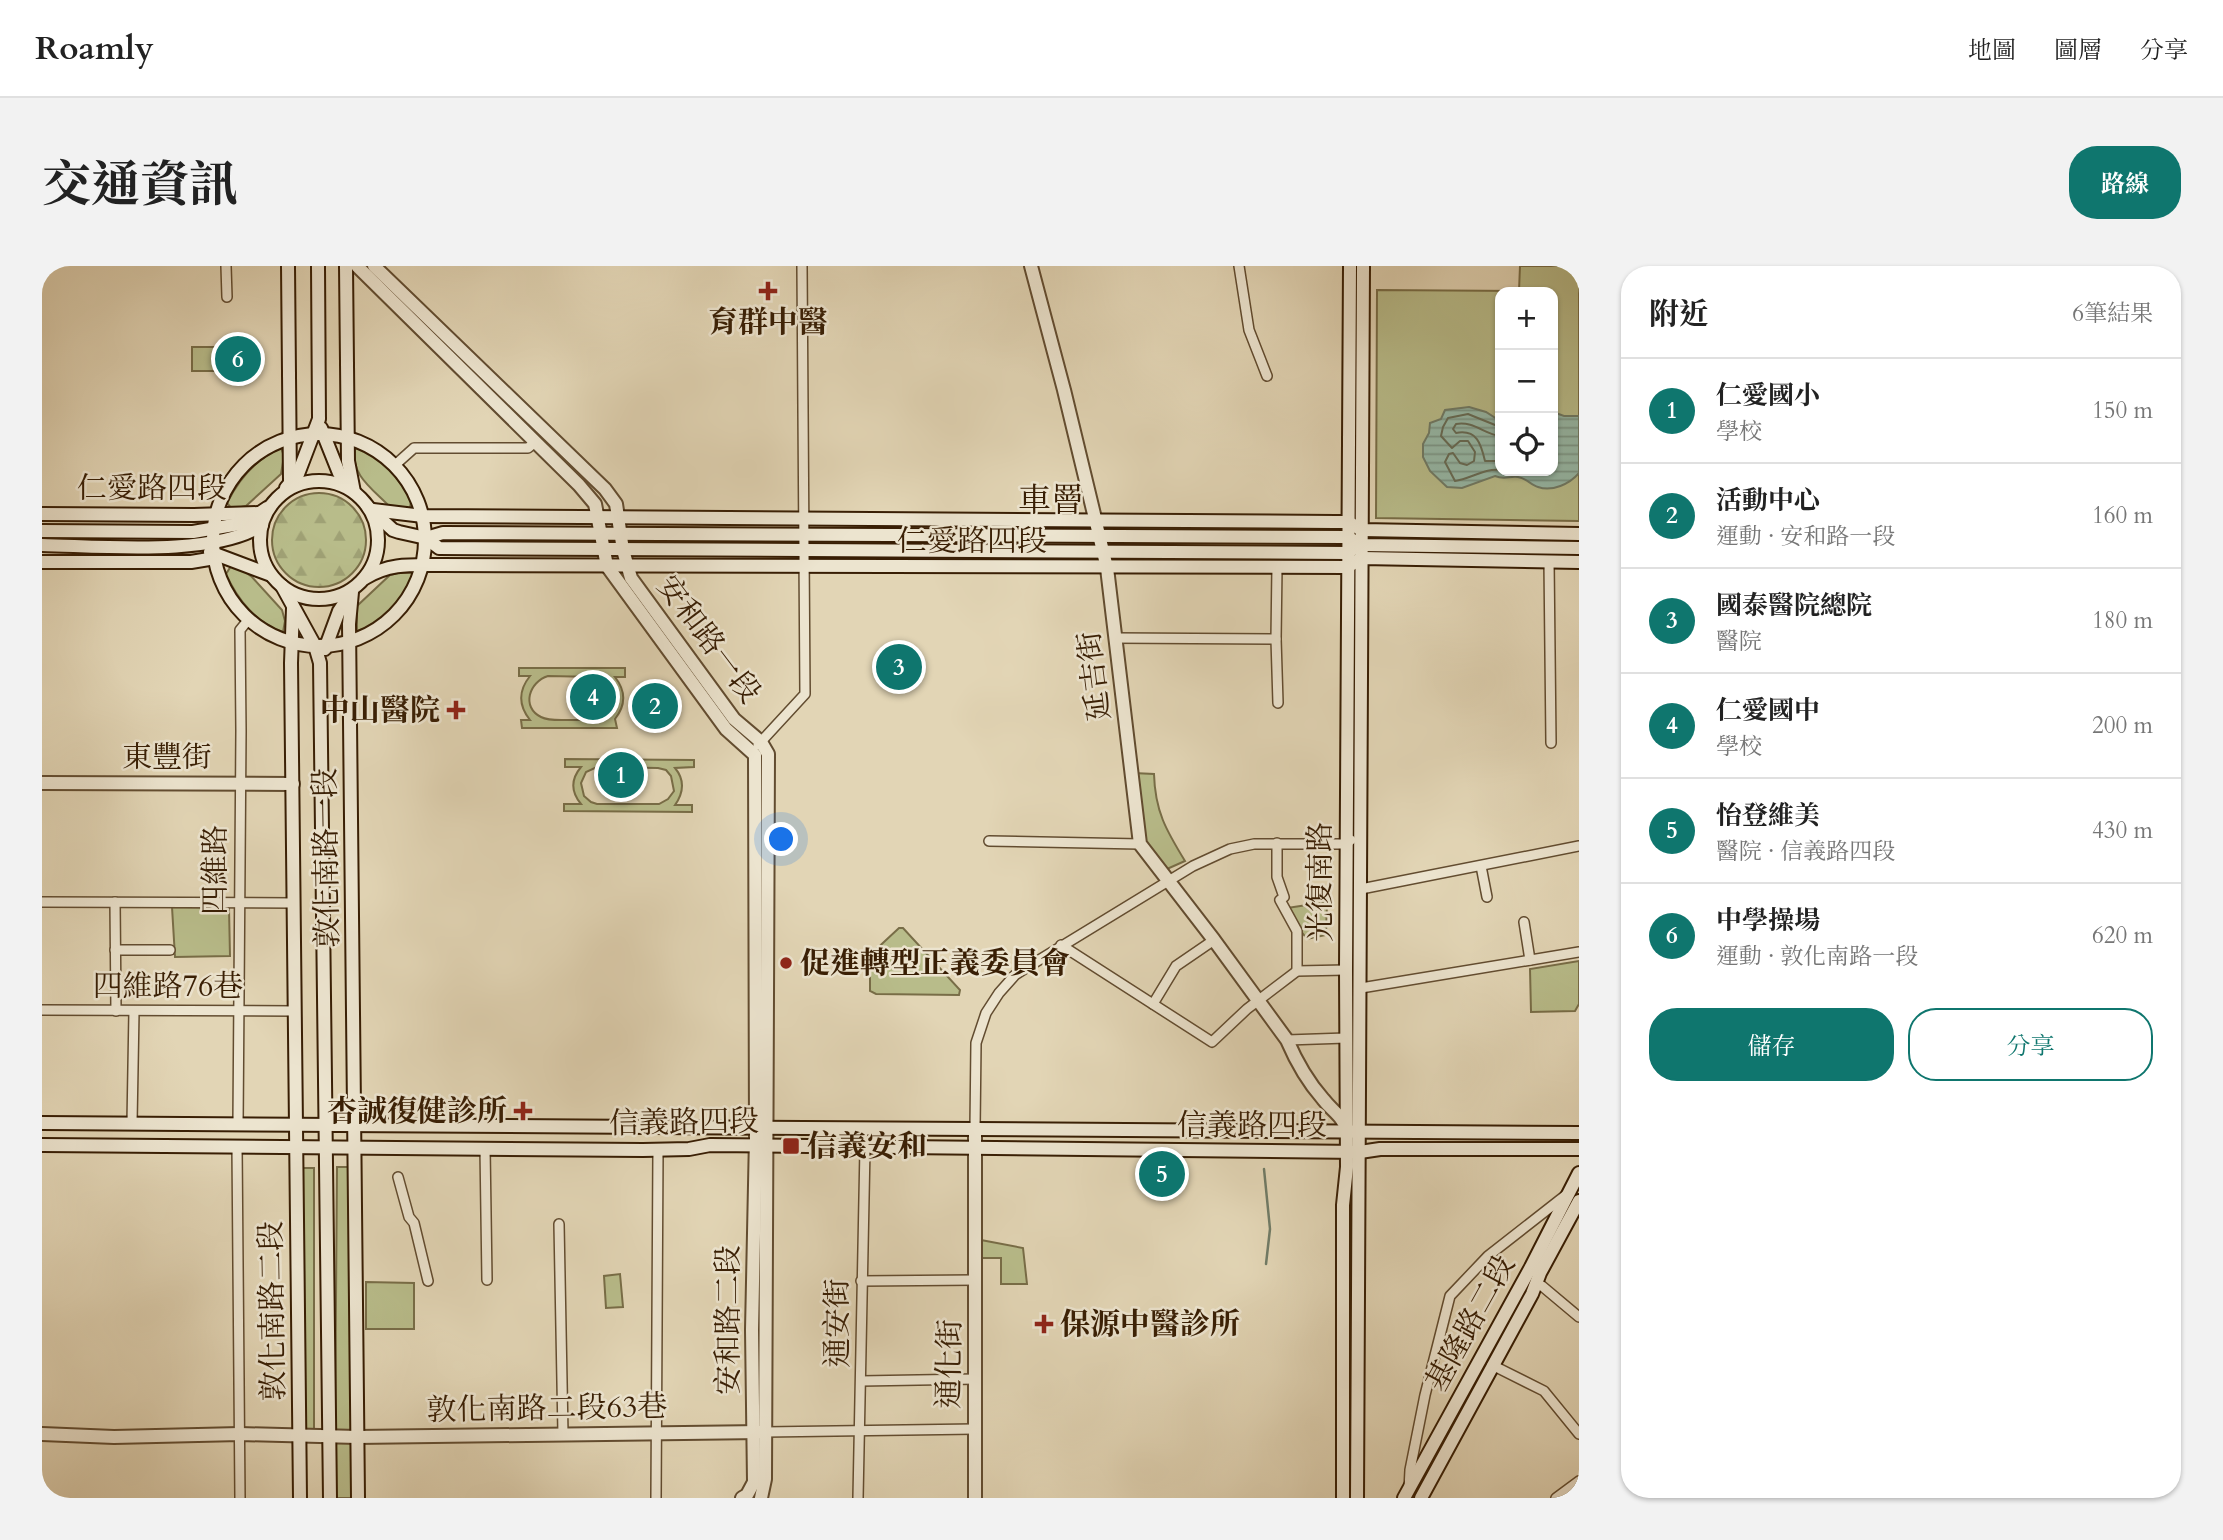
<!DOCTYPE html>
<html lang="zh-TW">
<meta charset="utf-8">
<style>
body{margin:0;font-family:Cardo,"Noto Serif TC",serif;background:#f2f2f2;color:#222}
.controls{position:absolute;right:21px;top:21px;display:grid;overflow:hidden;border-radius:14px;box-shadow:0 2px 5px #0004}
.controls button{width:63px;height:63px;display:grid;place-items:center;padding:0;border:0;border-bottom:2px solid #e0e0e0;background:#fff;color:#222;font:35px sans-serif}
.you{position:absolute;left:740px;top:574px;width:24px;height:24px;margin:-18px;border:5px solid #fff;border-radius:50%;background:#1a73e8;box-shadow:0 0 0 10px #1a73e833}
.badge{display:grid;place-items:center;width:46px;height:46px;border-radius:50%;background:#0f766e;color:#fff;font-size:23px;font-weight:700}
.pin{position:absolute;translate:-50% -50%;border:4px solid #fff;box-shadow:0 2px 7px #0006}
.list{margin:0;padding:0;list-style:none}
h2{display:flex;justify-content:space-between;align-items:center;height:91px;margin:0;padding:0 28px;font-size:30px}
h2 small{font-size:23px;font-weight:400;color:#767676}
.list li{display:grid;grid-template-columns:46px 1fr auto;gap:21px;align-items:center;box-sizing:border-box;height:105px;padding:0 28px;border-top:2px solid #e0e0e0}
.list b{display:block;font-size:26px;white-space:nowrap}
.list p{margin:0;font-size:23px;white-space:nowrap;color:#767676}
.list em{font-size:23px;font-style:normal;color:#767676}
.actions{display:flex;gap:14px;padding:21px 28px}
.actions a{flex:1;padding:16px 0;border:2px solid #0f766e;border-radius:28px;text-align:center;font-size:24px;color:#0f766e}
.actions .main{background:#0f766e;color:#fff}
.icon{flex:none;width:38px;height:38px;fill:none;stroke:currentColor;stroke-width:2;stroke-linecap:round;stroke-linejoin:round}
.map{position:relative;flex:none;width:1537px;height:1232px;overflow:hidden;border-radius:28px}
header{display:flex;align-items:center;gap:42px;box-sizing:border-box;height:98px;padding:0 35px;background:#fff;border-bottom:2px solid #e0e0e0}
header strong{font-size:33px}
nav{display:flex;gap:38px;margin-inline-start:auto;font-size:24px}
.intro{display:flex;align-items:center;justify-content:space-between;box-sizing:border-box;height:168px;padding:0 42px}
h1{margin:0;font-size:49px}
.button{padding:18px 32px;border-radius:28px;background:#0f766e;color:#fff;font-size:24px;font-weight:700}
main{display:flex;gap:42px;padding:0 42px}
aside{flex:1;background:#fff;border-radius:28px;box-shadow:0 2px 5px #0004}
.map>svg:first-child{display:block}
.green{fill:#b8bc8a;stroke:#786d47;stroke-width:2;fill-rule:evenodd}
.forest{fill:url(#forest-firs);stroke:#786d47;stroke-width:2}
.water{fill:url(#water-rules);stroke:#707b66;stroke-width:2}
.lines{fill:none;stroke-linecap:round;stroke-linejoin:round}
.shore{stroke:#676c56;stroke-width:2}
.stream{stroke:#707b66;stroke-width:2.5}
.minor-casing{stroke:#624c30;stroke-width:12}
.tertiary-casing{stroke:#624c30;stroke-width:16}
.secondary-casing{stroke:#381e04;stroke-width:16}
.minor{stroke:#ece4cf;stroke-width:9}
.tertiary{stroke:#ece4cf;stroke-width:12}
.secondary{stroke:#ece4cf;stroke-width:12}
.poi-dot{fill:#8f2418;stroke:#ece4cf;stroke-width:2.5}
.labels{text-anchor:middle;stroke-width:5;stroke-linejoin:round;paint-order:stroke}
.poi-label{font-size:30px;font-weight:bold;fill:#381e04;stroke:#ece4cf;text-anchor:start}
.street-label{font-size:30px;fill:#381e04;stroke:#ece4cf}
.quarter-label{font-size:33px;fill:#381e04;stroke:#ece4cf}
</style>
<header>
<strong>Roamly</strong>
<nav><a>地圖</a><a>圖層</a><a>分享</a></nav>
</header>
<div class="intro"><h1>交通資訊</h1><a class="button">路線</a></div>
<main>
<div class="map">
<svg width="1537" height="1232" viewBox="0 0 1537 1232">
<defs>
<pattern id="forest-firs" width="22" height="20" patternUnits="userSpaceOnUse" patternTransform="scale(1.75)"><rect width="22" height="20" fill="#b8bc8a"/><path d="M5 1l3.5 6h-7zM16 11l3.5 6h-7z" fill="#9fa175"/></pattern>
<pattern id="water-rules" width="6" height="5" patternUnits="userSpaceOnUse" patternTransform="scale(1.75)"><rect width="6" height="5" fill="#96b9a8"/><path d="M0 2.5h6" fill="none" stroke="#7b9687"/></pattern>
</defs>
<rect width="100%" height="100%" fill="#e2d5b5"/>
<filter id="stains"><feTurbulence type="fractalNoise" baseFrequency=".00286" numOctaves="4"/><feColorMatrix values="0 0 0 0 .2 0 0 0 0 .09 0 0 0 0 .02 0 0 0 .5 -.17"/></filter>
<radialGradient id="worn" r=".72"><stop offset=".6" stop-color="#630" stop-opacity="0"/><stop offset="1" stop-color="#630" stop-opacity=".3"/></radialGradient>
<!-- green -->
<g class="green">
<path d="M1478,0H1537V255L1334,252L1335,24L1477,25ZM1458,26H1511V205H1458Z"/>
<rect x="150" y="81" width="23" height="24"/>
<polygon points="180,81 212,81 212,104 181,105"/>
<path d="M239,182L242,190L239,208L204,240L190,243L185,237C197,213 213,193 239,182Z"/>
<path d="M316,182C341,192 357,211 369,235L368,242L348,241C331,223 308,209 313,183Z"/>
<path d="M189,300L198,302L210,311L240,344L243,355L241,366C214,357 195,333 184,308Z"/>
<path d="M356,307H370L371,309C362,333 340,359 315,365V340L348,309Z"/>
<path d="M477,402H583V411H573C584,425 584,439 573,453L575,462H480L479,454H488C476,439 476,425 488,410H477ZM506,410L555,411L565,415L572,425C579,457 547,454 526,454C518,454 507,455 499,451C479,441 487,416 506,410Z"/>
<path d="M523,493L652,494V501L633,502C643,514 642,526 633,539H650V546L522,545V538H539C529,526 529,513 539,501H523ZM555,501L616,502L624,504L629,510L632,525L626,533L617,538H555L549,536L542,530L539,517L544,506Z"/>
<path d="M1091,507L1112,508C1113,545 1124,564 1143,595L1125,603L1101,577Z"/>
<polygon points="1285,636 1284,669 1265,673 1252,656 1245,642"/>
<polygon points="130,641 187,642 188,690 133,691"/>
<polygon points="857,662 861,662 918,724 917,729 834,728 828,725 828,689"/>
<polygon points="1537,695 1537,738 1533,745 1489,746 1488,703"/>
<polygon points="295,901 308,901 311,1166 293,1167"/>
<polygon points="260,902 272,902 272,1164 263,1164"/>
<polygon points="939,974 981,982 985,1018 959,1018 959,992 940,992"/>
<polygon points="578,1008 581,1041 564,1042 562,1010"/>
<polygon points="324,1016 372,1017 372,1063 324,1063"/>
<polygon points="311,1174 311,1232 294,1232 292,1175"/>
</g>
<!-- forest -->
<circle class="forest" cx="277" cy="274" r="47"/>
<!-- water -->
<path class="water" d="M1427,141L1444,146L1458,155V205H1511V146L1522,150H1537V207C1528,218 1510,226 1496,221C1489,219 1484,212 1476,211C1467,210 1462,214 1453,210L1420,222L1405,221L1388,205L1381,191V178L1387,167L1388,157L1399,153L1403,144Z"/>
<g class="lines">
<!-- shore -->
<g class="shore">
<path d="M1458,161L1426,148L1406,152L1401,161L1399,170L1410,182L1418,175H1426L1433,186L1432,195L1425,199L1418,197L1411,187L1407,188L1403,196L1413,215C1428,213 1443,202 1458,204"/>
<path d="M1458,170C1442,168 1432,155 1414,158L1411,163L1414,167C1435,163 1439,178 1443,195H1458"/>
</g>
<!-- stream -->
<polyline class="stream" points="1222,903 1228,963 1224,998"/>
<defs>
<g id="minor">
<polyline points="184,0 185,31"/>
<polyline points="1197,0 1207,64 1225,110"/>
<polyline points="353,199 372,182 486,182 493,176"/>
<polyline points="1507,295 1509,477"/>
<polyline points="1235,301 1234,373 1236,437"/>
<polyline points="1073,372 1234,373"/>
<polyline points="716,479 763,428 760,0"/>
<polyline points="947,575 1098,578"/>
<polyline points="1235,577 1235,611 1242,631 1238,634 1255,665 1255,705"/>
<polyline points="1439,600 1445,631"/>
<polyline points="1319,623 1537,580"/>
<polyline points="0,636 252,637"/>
<polyline points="73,636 74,745"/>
<polyline points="1482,656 1488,694"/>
<polyline points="1019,679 1170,776 1205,743 1255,705 1304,704"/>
<polyline points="73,684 128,684"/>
<polyline points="1319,722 1537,686"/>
<polyline points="1111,738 1134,700 1172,674"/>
<polyline points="0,744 253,745"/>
<polyline points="1245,774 1304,772"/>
<polyline points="90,857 92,745"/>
<polyline points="196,858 199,465 198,364 207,353"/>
<polyline points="933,862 934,777 944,747 957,727 973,709 984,702 1151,600 1188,583 1212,578 1304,578 1309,574"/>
<polyline points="195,880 198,1232"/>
<polyline points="443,882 445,1014"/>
<polyline points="356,911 367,951 372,957 386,1015"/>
<polyline points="517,958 521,1168"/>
<polyline points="819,1015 934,1014"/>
<polyline points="1494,1018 1500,1020 1537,1051"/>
<polyline points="1450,1099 1502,1125 1537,1168"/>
<polyline points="819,1115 934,1113"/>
<polyline points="723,1166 933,1163"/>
<polyline points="1367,1223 1368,1204 1383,1129 1408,1030 1446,990 1524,929"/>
<polyline points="614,1232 616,884"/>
<polyline points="816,1232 823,882"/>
<polyline points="1514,1232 1537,1215"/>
</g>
<g id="tertiary">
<polyline points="315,0 537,219 553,238 565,300 684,463 713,489 714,871 710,1064 712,1216 705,1229 700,1232"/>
<polyline points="332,0 563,223 574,238 581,284 589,312 692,453 719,476 726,488 723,1213 719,1232"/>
<path d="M989,0L1022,124L1065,302L1098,578L1172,674L1245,774C1254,795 1266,816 1281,833C1291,846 1299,848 1305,864"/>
<polyline points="0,517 251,518"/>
<polyline points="0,1168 72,1171 198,1168 315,1171 720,1166"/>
<polyline points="933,1232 933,862"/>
</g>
<g id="secondary">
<polyline points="246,0 248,216"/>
<polyline points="304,0 306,195 312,226"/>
<polyline points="279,162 297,207 310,223"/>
<circle cx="277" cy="274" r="106"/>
<circle cx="277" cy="274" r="59"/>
<polyline points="244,222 256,208 277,153 276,0"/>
<polyline points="327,242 351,264 357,266 384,272 401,267 1305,271 1320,279 1537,282"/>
<polyline points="331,244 381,250 1293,256 1306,256 1320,264 1537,268"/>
<polyline points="0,248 152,249 217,247"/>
<polyline points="0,265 151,266 203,257 225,242"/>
<polyline points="384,272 397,282 1306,287 1310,284"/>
<path d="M0,279C58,280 172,291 220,259"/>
<polyline points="168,286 229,309"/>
<polyline points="0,296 149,296 173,292"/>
<path d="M323,312C348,297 369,299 397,299L1305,301L1320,292L1537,296"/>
<polyline points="240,320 273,380 278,397 288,1232"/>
<polyline points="310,326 307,358 316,1232"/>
<polyline points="251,342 249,397 258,1232"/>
<polyline points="283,383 297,345 307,330"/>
<polyline points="0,857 1537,867"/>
<polyline points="0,879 601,884 647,883 668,879 1318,886 1338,883 1537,883"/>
<polyline points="1301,1232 1301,939 1305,901 1304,704 1308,0"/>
<polyline points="1315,1232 1321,0"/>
<polyline points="1362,1232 1489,1001 1537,907"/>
<polyline points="1379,1232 1490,1028 1498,1007 1537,935"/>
</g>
</defs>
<!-- minor casing -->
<use href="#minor" class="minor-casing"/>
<!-- tertiary casing -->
<use href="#tertiary" class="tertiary-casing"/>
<!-- secondary casing -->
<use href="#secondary" class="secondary-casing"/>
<!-- minor -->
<use href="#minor" class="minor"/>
<!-- tertiary -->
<use href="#tertiary" class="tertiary"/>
<!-- secondary -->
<use href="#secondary" class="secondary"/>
</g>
<!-- markers -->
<g class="poi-dot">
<path d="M722.5 14.5h7v7h7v7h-7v7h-7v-7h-7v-7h7z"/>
<path d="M410.5 433.5h7v7h7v7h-7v7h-7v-7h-7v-7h7z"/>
<circle cx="744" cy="697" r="7"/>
<path d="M477.5 834.5h7v7h7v7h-7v7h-7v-7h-7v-7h7z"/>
<rect x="740" y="871" width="18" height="18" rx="3.5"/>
<path d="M998.5 1047.5h7v7h7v7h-7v7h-7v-7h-7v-7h7z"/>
</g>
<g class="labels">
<!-- poi labels -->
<g class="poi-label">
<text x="726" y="66" text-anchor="middle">育群中醫</text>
<text x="398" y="454" text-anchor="end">中山醫院</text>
<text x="758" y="707">促進轉型正義委員會</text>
<text x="465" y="855" text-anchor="end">杏誠復健診所</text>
<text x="765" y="890">信義安和</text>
<text x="1018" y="1068">保源中醫診所</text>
</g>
<!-- street labels -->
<g class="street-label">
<text x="110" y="232">仁愛路四段</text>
<text x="930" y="285">仁愛路四段</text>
<text transform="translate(667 373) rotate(53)" y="10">安和路一段</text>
<text transform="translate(1052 410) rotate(-97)" y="10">延吉街</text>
<text x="125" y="501">東豐街</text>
<text transform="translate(284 592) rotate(-91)" y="10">敦化南路一段</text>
<text transform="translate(173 604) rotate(-90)" y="10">四維路</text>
<text transform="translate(1278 616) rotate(-90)" y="10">光復南路</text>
<text x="126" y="730">四維路76巷</text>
<text transform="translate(642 856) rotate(-1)" y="10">信義路四段</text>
<text x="1210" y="869">信義路四段</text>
<text transform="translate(230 1045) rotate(-91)" y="10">敦化南路二段</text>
<text transform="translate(686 1054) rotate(-90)" y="10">安和路二段</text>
<text transform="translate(795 1057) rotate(-90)" y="10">通安街</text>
<text transform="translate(1428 1057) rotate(-61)" y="10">基隆路二段</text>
<text transform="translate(907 1098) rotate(-89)" y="10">通化街</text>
<text transform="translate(505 1142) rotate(-1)" y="10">敦化南路二段63巷</text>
</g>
<!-- quarter labels -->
<g class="quarter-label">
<text x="1009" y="245">車罾</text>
</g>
</g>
<rect width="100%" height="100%" filter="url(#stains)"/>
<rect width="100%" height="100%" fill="url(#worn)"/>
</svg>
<div class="controls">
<button>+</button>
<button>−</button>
<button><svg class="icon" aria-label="locate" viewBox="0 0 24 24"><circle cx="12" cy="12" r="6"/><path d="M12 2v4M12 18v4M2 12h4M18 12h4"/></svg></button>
</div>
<div class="you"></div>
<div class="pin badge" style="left:579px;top:509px">1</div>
<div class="pin badge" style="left:613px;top:440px">2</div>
<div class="pin badge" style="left:857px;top:401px">3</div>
<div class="pin badge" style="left:551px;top:431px">4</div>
<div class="pin badge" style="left:1120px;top:908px">5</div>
<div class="pin badge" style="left:196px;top:93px">6</div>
</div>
<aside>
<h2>附近<small>6筆結果</small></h2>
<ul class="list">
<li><span class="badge">1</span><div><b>仁愛國小</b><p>學校</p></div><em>150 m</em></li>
<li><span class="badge">2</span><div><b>活動中心</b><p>運動 · 安和路一段</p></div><em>160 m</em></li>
<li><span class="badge">3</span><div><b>國泰醫院總院</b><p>醫院</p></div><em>180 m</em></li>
<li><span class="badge">4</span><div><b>仁愛國中</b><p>學校</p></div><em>200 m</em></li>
<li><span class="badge">5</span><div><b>怡登維美</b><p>醫院 · 信義路四段</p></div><em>430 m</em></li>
<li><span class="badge">6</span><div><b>中學操場</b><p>運動 · 敦化南路一段</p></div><em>620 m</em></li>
</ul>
<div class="actions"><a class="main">儲存</a><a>分享</a></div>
</aside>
</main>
